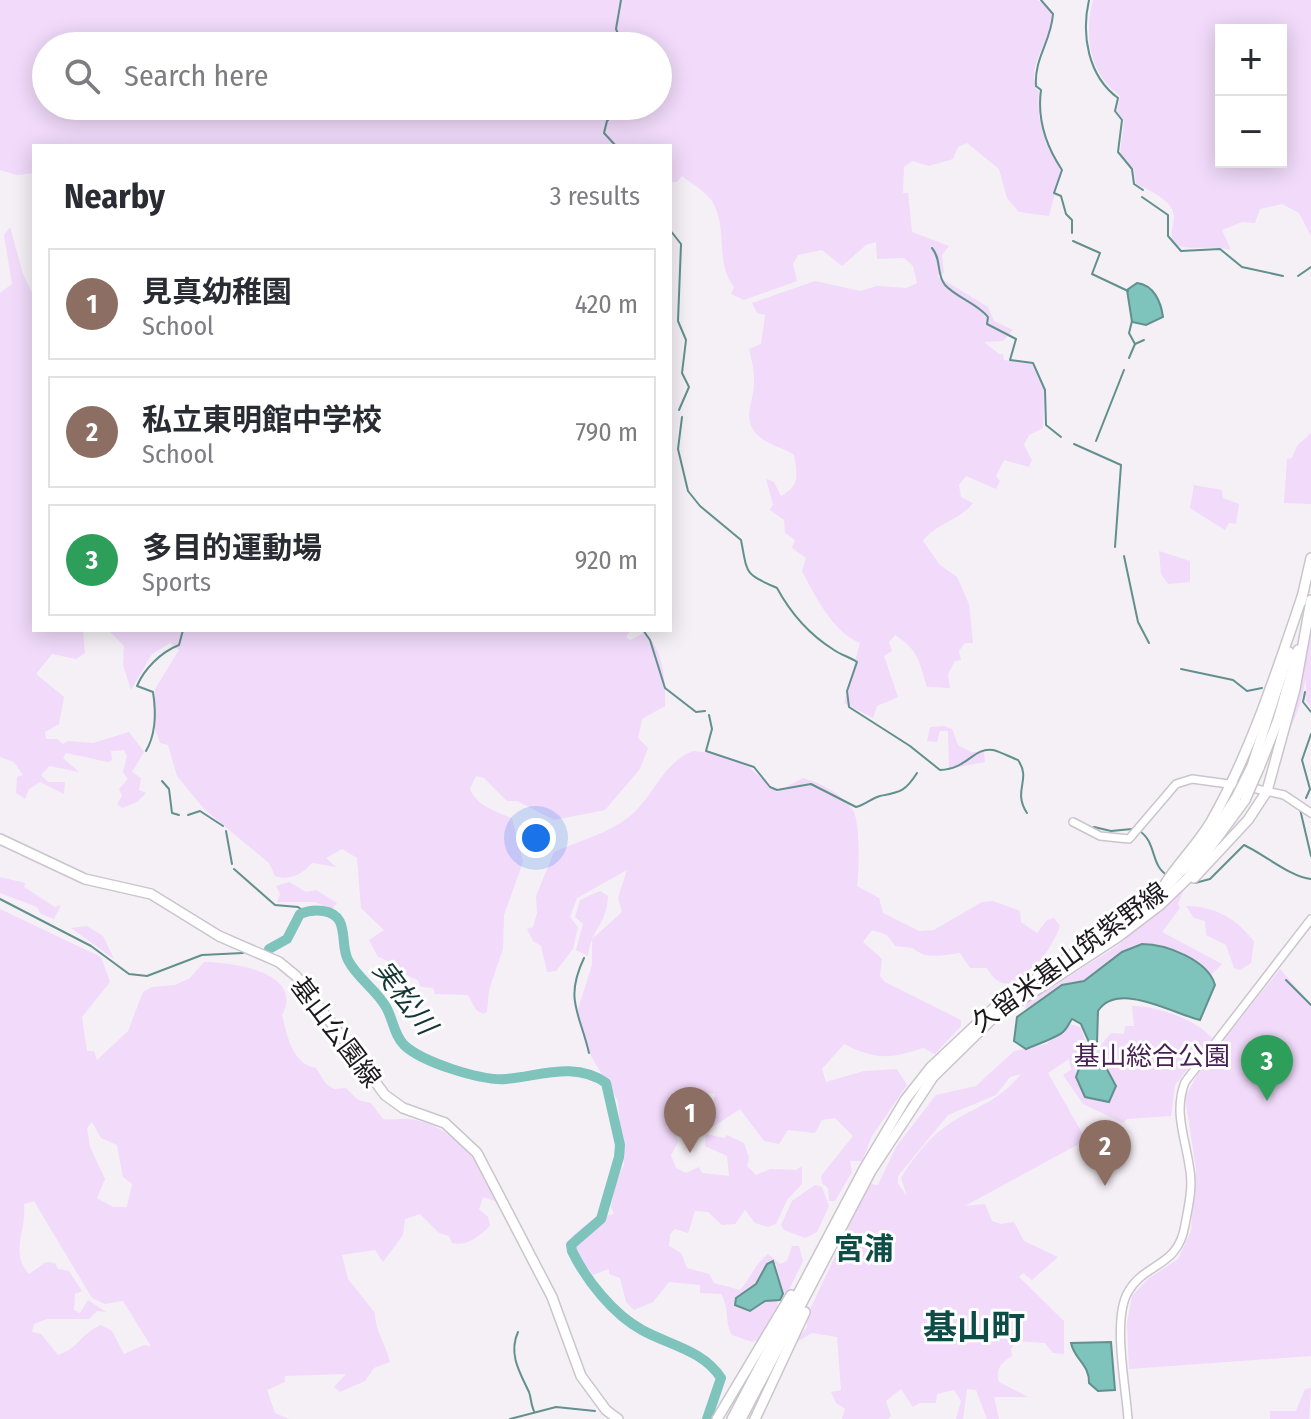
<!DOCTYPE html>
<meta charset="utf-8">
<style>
body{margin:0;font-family:"Fira Sans Condensed","Noto Sans JP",sans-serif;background:#f7f7f7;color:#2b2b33}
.controls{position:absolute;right:24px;top:24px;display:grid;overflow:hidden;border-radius:0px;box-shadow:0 4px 20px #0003}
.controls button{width:72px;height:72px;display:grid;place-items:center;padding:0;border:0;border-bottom:2px solid #e1e1e2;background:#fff;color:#2b2b33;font:40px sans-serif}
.you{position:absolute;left:536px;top:838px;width:28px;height:28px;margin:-20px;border:6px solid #fff;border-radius:50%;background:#1a73e8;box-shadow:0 0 0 12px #1a73e833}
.badge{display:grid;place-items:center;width:52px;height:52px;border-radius:50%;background:#246e6a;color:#fff;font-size:26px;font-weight:700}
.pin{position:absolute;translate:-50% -66px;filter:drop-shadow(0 2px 4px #0008)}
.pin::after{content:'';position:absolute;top:42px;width:28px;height:24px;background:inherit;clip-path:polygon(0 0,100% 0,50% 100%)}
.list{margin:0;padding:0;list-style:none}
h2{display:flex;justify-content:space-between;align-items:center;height:104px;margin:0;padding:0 32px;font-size:34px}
h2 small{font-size:26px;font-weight:400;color:#7c7c81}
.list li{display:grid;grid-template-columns:52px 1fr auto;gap:24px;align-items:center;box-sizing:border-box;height:112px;margin:0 16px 16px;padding:0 16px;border:2px solid #e1e1e2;border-radius:0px}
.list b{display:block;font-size:30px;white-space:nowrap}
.list p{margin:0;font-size:26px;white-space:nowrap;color:#7c7c81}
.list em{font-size:26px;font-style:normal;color:#7c7c81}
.icon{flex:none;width:44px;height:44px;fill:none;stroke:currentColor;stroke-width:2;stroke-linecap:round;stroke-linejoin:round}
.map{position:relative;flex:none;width:1311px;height:1419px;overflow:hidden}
.search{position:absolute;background:#fff;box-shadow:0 4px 20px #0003;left:32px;top:32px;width:640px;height:88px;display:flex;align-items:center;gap:20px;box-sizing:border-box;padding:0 28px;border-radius:44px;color:#7c7c81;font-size:30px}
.panel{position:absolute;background:#fff;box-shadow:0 4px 20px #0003;left:32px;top:144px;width:640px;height:488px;border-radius:0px}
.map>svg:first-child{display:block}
.green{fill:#f1dafa;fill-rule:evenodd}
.water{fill:#7fc3bd;stroke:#61908d;stroke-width:2}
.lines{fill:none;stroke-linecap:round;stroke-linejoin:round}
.stream{stroke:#61908d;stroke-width:2}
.river{stroke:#7fc3bd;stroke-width:10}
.minor-casing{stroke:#cac5cc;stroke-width:10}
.major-casing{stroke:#cac5cc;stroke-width:12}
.minor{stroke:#fff;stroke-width:7}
.major{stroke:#fff;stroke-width:9}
.major-bridge-casing{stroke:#cac5cc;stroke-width:12;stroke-linecap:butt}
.major-bridge{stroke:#fff;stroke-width:9}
.labels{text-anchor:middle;stroke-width:6;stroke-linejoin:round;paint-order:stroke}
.street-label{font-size:26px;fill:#1b191c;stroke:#fff}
.park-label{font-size:26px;fill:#461f53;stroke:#fff}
.water-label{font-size:28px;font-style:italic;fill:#153734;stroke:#fff}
.quarter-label{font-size:30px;font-weight:bold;fill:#0e4c48;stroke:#fff}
.district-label{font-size:34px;font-weight:bold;fill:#0e4c48;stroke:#fff}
</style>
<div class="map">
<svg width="1311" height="1419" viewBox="0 0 1311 1419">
<rect width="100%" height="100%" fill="#f5f0f6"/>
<!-- green -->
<g class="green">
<path d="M0,0H1037C1078,19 1017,60 1039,92C1036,121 1045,147 1061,171L1049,216L1019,212L1007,198L999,169L967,143L958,147L953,159L929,166L912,161L904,167L903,193H908L912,232L949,246L942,255L944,273L937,276L988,307L994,321L1013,330L1003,341L984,342L999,354H1003L1004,360L1031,363L1044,390L1043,428L1029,435L1024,445L1032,460L1029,467L1004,460L996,476L1000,481L996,489L966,476L959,485L961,497L973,503C959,521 936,523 923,541L940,565L957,577L969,604L973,643H965L959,651L961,660L955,661L948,674L950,688L927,687C920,663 918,649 895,635L889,642L892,651L884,656L898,697L877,706L873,718L844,703L860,643C833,632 815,596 802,571L806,558L792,548L795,540L785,533L784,520L770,510L773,504L766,479L774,482L781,496C801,485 797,475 794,455C784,448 769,445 761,438C741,422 752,407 754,386C755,373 752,362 749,349L761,344L765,315L757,313L752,303L815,281L860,291L877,286L906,288L917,283L913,266L904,258L877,259L876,242L866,245L842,266L822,250L798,255L793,264L797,281L744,300L731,294L734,287C714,261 729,229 712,201C705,191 692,184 682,176L677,182H670V146H34V173L17,175L0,170ZM46,46H658V106H46Z"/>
<path d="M1093,0H1311V236L1299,213L1282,204L1260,209L1255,223L1242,222L1222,230L1231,250C1212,245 1185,251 1173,244C1170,233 1173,229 1174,218C1175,201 1149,190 1136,184L1134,169L1120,153L1124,121L1117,111L1120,96C1089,74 1084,34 1093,0ZM1281,30V162H1221V30Z"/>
<polygon points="10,227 23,274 34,297 34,630 83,630 85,653 76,659 52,654 36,674 64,697 59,724 45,732 46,739 57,739 63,744 68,741 93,743 129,732 144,752 132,772 141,778 139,790 146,793 137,802 122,808 117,804 122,796 119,789 128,779 123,772 127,756 124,750 111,751 112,760 108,762 66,753 63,758 79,772 49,766 41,775 48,782 65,782 64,794 40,782 29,789 25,799 16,793 17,777 23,775 14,762 0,757 0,293 12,284 4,235"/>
<polygon points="1311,433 1311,504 1284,503 1287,459 1292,458 1297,446"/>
<polygon points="1194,485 1222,490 1223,498 1239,504 1236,524 1229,523 1225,530 1190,508"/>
<polygon points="1159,551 1190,561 1190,582 1168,584 1161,574"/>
<polygon points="1311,627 1311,707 1306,701 1306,678 1300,705 1284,744"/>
<path d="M108,630H631L626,637L630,640L644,633C664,648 666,683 665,706L642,719L638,738L648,748L640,769L605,810L554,820L517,801H507L484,778L476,776L470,789C476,805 496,812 512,818L523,862L504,915L503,949L489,990L487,1012L483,1014L476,1010L468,995L435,994L433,988L421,987L418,980C400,974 393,961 378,957L369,940L384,930L361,908L357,858L342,849L326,858L336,867L312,863C303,874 289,881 275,876L269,863L205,810L177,776L168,745L160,743L155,729V689L179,650L170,643L152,654L131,690L123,665L124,646Z"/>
<polygon points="944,726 952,729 958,745 971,752 984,752 985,762 949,769 948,731 940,731 937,742 927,741 930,727"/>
<path d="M694,751L718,754L749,767L777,792L803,778C821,783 841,794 852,809C861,820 859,871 857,886L879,898L883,913L919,931L934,930L982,902L993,901L1020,911L1021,922L1037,933L1047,920L1054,918L1060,926C1052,950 1010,1012 987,968H970L960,953C944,955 925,960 913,948L895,946L887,935L872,930L863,942L882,959L880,976L885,982L961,1020V1026L935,1054L923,1048C890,1059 876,1060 844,1044L822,1069L826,1082L864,1071L897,1069L907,1085L872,1136L862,1161H850L852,1172L835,1201H829L828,1188L822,1183L821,1176L853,1136L835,1118L822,1120L815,1133L788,1130L779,1144L764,1141L740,1109L711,1128L709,1115L715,1094C691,1089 680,1111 666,1127L675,1131L678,1142L671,1155L676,1168L686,1173L699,1167L702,1173L729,1176L727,1156L705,1146L706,1134L724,1138L727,1135L744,1143L749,1158L747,1166L756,1175L770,1169L796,1170L802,1166V1184L787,1200L776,1224L768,1227L755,1223L745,1210L735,1224L722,1225L708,1212L695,1211L688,1233L675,1229L670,1234L669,1246L681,1253L687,1268L709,1274L714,1283L740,1290C750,1279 756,1262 768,1254L780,1264L787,1261L792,1246H799L803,1261L788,1292L783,1294L776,1264H767L756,1284L736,1298L750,1311L765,1301H777L778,1307L758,1340L752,1342L732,1335C724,1321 730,1309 721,1294L700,1293V1285L669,1282L653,1302L634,1310L626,1302L620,1278L609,1274V1269L593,1275L577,1254H569L568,1242C579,1227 596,1217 614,1214L611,1207L616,1179L624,1165L618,1101L591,1056L577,1012L592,965V939L622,912L618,898L627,870L577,898L570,917L578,927L573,949L556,971L547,972L541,946L533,941L527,929L533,927L537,913L536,896L554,852C579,841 607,834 629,817C654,797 663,761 694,751Z"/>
<polygon points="0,877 25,883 24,887 55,907 61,905 54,919 41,914 37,907 0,893"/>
<polygon points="289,882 306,892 316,890 337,903 332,909 315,902 277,902 280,894 276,886"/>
<polygon points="1184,889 1178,904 1180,908 1162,932 1222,964 1211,975 1191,959 1142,944 1122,952 1084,981 1062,985 1026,1010 1025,1004 1116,947"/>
<path d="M600,891L608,896C606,927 592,926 588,956L576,950L583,924L575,917L580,900Z"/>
<path d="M1186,906C1214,906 1238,919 1254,942L1251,963L1240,970L1234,968L1226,945L1206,935L1205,921L1194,918Z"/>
<path d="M0,909L101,957L110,982L82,1017L87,1051H94L97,1060L128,1031L143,992L152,987L175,985L190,978L204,962C231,962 305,972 282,1015C287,1035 292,1064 316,1068L326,1084L334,1089L346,1088L358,1100L371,1103L383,1119C394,1121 403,1117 415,1120C458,1129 481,1164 498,1202L483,1197L479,1209L488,1217L490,1226C479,1236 467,1247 452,1243L449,1236L439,1233L420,1214L405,1219L403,1235L383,1262L375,1250L342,1255L348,1279L375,1313C375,1332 386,1344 390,1362L374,1368L365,1381L340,1392L334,1387L346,1374L285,1376V1382L267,1390L275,1413L289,1419H0ZM92,1122L101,1138L117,1145L123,1177L132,1184L127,1207H113L97,1198L105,1179L90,1147L87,1128ZM34,1201L92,1298L105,1304L123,1301L151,1346L144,1345L124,1354L112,1331L101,1325C80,1334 78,1349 58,1355L41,1334L32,1332L34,1324L47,1319H89L97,1311L106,1312L88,1300L80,1313L74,1310L75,1294L82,1291L69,1271L58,1269L55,1263L46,1262L29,1274C9,1252 27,1230 24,1204Z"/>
<polygon points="87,926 103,936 114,959 71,928"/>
<polygon points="1280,969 1311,1004 1311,1356 1129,1369 1127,1323 1132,1296 1148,1279 1178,1259 1191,1231 1196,1169 1185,1097 1200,1070"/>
<path d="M1132,1006C1157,1006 1195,1019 1212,1038L1175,1085L1171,1116L1127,1119L1123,1123L1083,1104L1063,1075L1071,1070L1069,1059L1048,1073L1086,1140L965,1206L985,1204L992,1221L1001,1224L1014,1222L1024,1241L1058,1257L1032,1280L1023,1273L1019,1277L1064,1321V1354L1053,1353L1045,1343L1016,1341L1011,1349L1012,1356C1001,1363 995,1369 999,1382L1028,1397H994L999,1419H987L976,1390L967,1389L963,1419H956L961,1401L954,1390L937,1394L936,1403H919L913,1407L901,1389L886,1401L891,1416L888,1419H842L845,1409L836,1403L831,1392L841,1390L837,1337L812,1333L792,1345L807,1327V1316L869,1184L878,1185L896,1147L936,1095L976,1086L1014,1051L1047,1044L1053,1036L1064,1034L1069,1024L1081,1027L1087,1046L1096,1051L1111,1033L1124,1034L1125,1026H1134ZM1021,1074C997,1104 974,1106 945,1127C927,1140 913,1158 901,1178L907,1196L898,1184V1176L948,1115L996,1095L1010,1077Z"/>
<polygon points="815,1185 822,1187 829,1206 817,1232 805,1238 784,1230 781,1225 792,1201"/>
<polygon points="1311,1388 1309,1419 1270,1419 1270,1411 1296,1411 1305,1389"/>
</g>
<!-- water -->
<g class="water">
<path d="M1137,283C1154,285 1161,302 1163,317L1146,325L1132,322L1127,290Z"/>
<path d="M1142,944C1166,944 1208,960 1215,985L1200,1020C1176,1015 1118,980 1098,1011L1097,1043L1092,1049L1081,1024L1072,1019C1069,1023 1068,1027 1064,1031C1059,1037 1035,1045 1026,1049L1014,1041L1017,1017L1062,985L1084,981L1122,952Z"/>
<polygon points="1087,1058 1102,1060 1116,1086 1109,1102 1085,1097 1076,1077 1082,1061"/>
<polygon points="773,1261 783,1294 780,1300 765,1301 750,1311 735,1305 736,1298 756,1284 767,1264"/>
<path d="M1111,1342L1115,1390L1098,1391L1089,1383C1090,1365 1074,1359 1071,1343Z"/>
</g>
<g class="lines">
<!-- stream -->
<g class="stream">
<polyline points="621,0 616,29 623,46"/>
<path d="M1041,0L1053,14C1051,42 1034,58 1036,86L1041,90C1037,119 1046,146 1062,170L1054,193L1061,196L1066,214L1072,220V233"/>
<path d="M1089,0C1081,35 1088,76 1118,98L1115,111L1122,120L1118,152L1132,169L1134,184L1143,190"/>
<polyline points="616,146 604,133 607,121 622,106"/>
<polyline points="1142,197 1168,215 1168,236 1181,251 1220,249 1242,267 1283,276"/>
<polyline points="670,230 681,244 678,321 686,340 682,373 689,387 679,410"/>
<polyline points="1073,241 1100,253 1092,274 1128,291"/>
<path d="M932,248C942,260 936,274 945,285C957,298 977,303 988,317L987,324L1016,339L1010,360L1033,363L1045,390L1046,425L1061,437"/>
<polyline points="1298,276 1311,267"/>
<polyline points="1132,321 1129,333 1135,344"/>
<polyline points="1129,358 1135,344 1144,340"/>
<path d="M682,417L678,449L688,491L700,506L741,540C748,576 744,573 777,588C790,612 810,635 834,650C841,655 850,657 857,662L847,691L849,707L910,746L940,770C968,769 973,747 993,750C1001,752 1010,757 1018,760C1032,780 1012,790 1027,813"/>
<polyline points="1096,441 1124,370"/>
<polyline points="1074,444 1121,465 1115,547"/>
<polyline points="1124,556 1138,622 1149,643"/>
<polyline points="643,630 650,640 665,688 696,712 705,711"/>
<polyline points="1181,669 1233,680 1247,691 1262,688"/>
<polyline points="1305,692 1303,702 1311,712"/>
<path d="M709,715L712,729L706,751L754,767L770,787L777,790L811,784L856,807C865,805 872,798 880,796C900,792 905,792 917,773"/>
<path d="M146,751C156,734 156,711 153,692L137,686C144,669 161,652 179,645L183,630"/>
<polyline points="162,781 169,789 172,813 179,815"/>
<polyline points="1306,798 1310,789 1302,760 1311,734"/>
<polyline points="1300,809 1311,856"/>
<polyline points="188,815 200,811 223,826"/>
<polyline points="1094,827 1111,831 1132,829"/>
<path d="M1138,830C1157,841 1150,865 1167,875"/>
<polyline points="226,831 232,864"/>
<polyline points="234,869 275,905 298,907 305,912"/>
<path d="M1195,883L1210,879L1244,845C1262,853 1292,878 1311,879"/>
<polyline points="0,899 91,946 129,974 147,976 202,955 243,953"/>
<path d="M584,958C564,1000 580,1013 589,1053"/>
<polyline points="1286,980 1311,1005"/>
<path d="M518,1332C508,1354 520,1373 529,1392C531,1397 531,1405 534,1411"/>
<polyline points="510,1419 556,1407 595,1411"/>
</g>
<!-- river -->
<path class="river" d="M269,949L287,939L300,914C307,911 315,910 323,911C351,915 339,943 348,960C357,978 376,989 386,1007C393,1019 394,1035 404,1045C422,1062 481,1081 506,1079C540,1076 575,1061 606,1083L620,1145L619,1157L601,1219L571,1245L572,1251C586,1280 613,1314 642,1330C669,1345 703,1350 721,1378L707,1419"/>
<defs>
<g id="minor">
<polyline points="1248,787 1284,795 1311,813"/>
<polyline points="1073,822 1100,836 1129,839 1176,784 1192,779 1236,785"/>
<path d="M1128,1419C1126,1387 1112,1319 1128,1292C1145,1262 1178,1268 1185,1225C1188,1208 1193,1188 1190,1171C1186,1139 1173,1113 1185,1082L1311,919"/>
</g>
<g id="major">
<polyline points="1301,602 1311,558"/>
<polyline points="1252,766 1289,652"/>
<polyline points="1259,768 1278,720 1298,650"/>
<polyline points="0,839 85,879 151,894 219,936 279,962 296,976 385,1095 403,1108 445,1123 477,1153 552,1297 581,1376 606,1410 618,1419"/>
<polyline points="1194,878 1248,820 1267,791 1295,689 1311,600"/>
<path d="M1165,884C1179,862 1199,843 1212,820C1252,749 1276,673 1302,597"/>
<polyline points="717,1419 791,1295"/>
<polyline points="732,1419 864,1169 905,1100 931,1067 997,1005 1155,899 1203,848 1236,798"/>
<polyline points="741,1419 871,1171 933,1077 992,1019 1118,937 1160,905 1187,879 1245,800"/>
<polyline points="755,1419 805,1312"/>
</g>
</defs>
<!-- minor casing -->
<use href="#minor" class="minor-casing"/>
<!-- major casing -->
<use href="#major" class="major-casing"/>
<!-- minor -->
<use href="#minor" class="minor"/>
<!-- major -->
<use href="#major" class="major"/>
<defs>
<g id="major-bridge">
<polyline points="1236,798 1252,766"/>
<polyline points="1245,800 1259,768"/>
</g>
</defs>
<!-- major-bridge casing -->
<use href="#major-bridge" class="major-bridge-casing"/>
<!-- major-bridge -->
<use href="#major-bridge" class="major-bridge"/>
</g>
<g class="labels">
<!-- street labels -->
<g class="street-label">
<text transform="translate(1069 957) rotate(-36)" y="9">久留米基山筑紫野線</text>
<text transform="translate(336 1032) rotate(53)" y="9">基山公園線</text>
</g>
<!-- park labels -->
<g class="park-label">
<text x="1152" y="1065">基山総合公園</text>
</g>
<!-- water labels -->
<g class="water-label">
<text transform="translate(405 997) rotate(53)" y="10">実松川</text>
</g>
<!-- quarter labels -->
<g class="quarter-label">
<text x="864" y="1259">宮浦</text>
</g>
<!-- district labels -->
<g class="district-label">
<text x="974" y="1339">基山町</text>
</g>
</g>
</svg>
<div class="controls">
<button>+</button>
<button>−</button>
</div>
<div class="you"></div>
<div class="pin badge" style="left:690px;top:1153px;background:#8d6e63">1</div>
<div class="pin badge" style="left:1105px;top:1186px;background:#8d6e63">2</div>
<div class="pin badge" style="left:1267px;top:1101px;background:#2e9e5b">3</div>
<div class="search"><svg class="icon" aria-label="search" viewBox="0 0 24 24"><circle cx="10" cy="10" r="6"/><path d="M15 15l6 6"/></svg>Search here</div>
<section class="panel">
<h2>Nearby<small>3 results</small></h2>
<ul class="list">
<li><span class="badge" style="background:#8d6e63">1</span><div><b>見真幼稚園</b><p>School</p></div><em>420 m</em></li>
<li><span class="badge" style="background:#8d6e63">2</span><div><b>私立東明館中学校</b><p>School</p></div><em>790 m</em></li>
<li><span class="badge" style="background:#2e9e5b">3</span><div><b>多目的運動場</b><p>Sports</p></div><em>920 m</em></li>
</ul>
</section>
</div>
